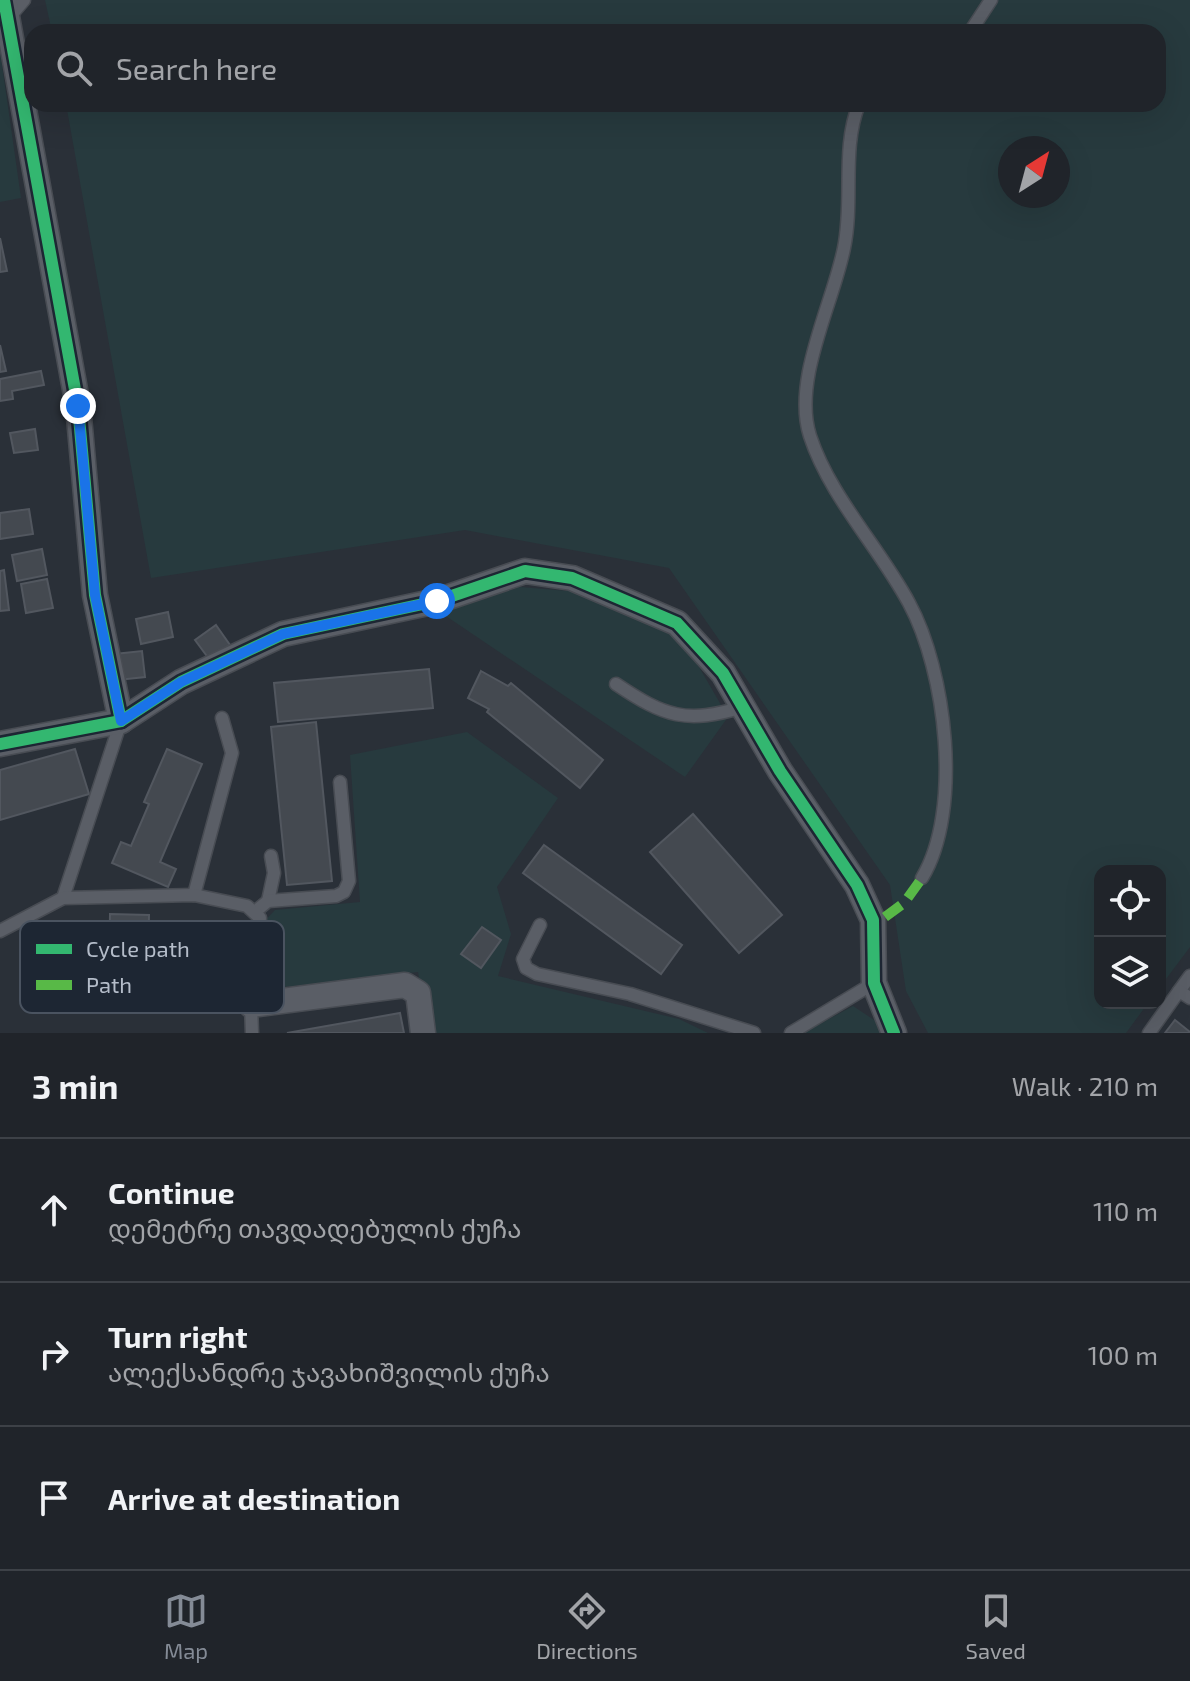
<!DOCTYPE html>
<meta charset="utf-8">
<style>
body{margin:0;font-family:"Exo 2","Noto Sans Georgian",sans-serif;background:#282c32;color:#f1f3f6}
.controls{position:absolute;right:24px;bottom:24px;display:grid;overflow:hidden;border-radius:16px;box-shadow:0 8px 32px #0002}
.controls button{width:72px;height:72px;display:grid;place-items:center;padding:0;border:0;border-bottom:2px solid #3d4147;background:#20242a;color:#f1f3f6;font:40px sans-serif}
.compass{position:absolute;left:998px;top:136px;width:72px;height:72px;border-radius:50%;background:#20242a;box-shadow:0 8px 32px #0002;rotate:36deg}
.stop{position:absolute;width:24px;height:24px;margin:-18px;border:6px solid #1a73e8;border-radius:50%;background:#fff}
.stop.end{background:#1a73e8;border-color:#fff;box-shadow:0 2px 8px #0008}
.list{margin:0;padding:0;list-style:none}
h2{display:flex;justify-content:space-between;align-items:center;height:104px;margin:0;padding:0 32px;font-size:34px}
h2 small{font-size:26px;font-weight:400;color:#a2a4a8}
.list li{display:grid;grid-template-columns:52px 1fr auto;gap:24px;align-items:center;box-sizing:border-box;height:144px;padding:0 32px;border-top:2px solid #3d4147}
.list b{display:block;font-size:30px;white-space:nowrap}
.list p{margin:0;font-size:26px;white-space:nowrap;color:#a2a4a8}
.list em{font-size:26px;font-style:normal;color:#a2a4a8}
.icon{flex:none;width:44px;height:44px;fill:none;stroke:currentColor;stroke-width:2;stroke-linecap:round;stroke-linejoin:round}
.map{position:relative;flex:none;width:1190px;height:1033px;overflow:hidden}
.search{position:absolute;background:#20242a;box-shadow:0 8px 32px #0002;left:24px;right:24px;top:24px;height:88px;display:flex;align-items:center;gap:20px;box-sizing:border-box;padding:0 28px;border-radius:24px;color:#a2a4a8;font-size:30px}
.sheet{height:536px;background:#20242a}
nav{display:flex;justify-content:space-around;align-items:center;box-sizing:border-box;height:112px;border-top:2px solid #3d4147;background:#20242a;font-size:22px;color:#a2a4a8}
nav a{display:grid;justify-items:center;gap:4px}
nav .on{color:#848b96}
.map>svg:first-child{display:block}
.green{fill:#273a3e;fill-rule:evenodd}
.building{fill:#444950;stroke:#52575f;stroke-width:2}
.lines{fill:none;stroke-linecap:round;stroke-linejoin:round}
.service-casing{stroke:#484c53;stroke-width:15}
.minor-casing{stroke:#484c53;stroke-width:27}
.service{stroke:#5a5e66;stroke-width:12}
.minor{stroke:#5a5e66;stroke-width:24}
.quiet{stroke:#58b947;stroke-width:10;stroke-dasharray:20 10;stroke-linecap:butt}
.cycleway-casing{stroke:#1d2633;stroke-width:17}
.cycleway{stroke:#33b770;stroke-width:12}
.route{stroke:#1a73e8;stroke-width:10}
.key{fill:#1d2633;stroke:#4a5360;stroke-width:2}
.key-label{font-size:22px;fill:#b4bcc9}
</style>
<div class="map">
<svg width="1190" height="1033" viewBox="0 0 1190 1033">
<rect width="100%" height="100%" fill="#2a3038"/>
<!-- green -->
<g class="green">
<path d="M45,0H1190V947L1160,987V871H1100V1003H1148L1126,1033H928L906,991L890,885L669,568L465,530L151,578L66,104H1158V32H52ZM1010,148H1058V196H1010Z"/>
<polygon points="0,51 21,198 0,202"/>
<polygon points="507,586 580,592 684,641 728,717 685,777 434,608"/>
<polygon points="467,732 558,798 497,887 511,934 498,976 679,1019 708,1033 428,1033 418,972 257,990 261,925 275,910 360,902 350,755"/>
<polygon points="853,1006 877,1022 882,1033 803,1033"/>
</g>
<!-- building -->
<g class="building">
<polygon points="0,238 7,271 0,272"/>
<polygon points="0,345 6,371 0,372"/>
<polygon points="41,371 44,385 12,391 13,399 0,401 0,379"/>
<polygon points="35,429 38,450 14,453 10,433"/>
<polygon points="29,509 33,534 0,539 0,513"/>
<polygon points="42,549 47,575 17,581 12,555"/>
<polygon points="4,570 9,610 0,611 0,571"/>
<polygon points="47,579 53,608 26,613 21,584"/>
<polygon points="168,612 173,637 141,644 136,619"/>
<polygon points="216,625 230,645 209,659 195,640"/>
<polygon points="142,651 145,677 118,680 115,654"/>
<polygon points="429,669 433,708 278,722 274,683"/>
<polygon points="481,671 508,686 511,683 603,760 580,788 487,712 489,709 468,698"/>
<polygon points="316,722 332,881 287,885 271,727"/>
<polygon points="75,749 89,794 0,820 0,770"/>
<polygon points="167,749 202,764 160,862 176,869 168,887 112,863 121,842 131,846 149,804 144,802"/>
<polygon points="693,814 782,915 739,953 650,852"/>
<polygon points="544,845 682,945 661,974 523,873"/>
<polygon points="110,914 149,915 148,960 126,960 126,972 109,971"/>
<polygon points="482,927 501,940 481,968 461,954"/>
<polygon points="400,1013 404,1033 287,1033"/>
<polygon points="1175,1020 1190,1032 1190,1033 1165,1033"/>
</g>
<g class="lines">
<defs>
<g id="service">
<polyline points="7,20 24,0"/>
<polyline points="970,32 991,0"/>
<path d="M859,104C841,149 854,200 844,248C833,304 792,380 810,436C830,497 879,547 909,603C946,671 963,810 922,878"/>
<path d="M616,684C665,717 686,724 743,707"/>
<polyline points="194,895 232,753 222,718"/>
<polyline points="63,898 121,721"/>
<polyline points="268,901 274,873 271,856"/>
<polyline points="256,911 268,901 336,896 344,892 349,881 340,782"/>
<polyline points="540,925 523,959 526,968 537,974 630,994 754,1033"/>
<polyline points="0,931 63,898 194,895 247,906 260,918 251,1005 252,1033"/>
<polyline points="1179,991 1190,976"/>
<polyline points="791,1033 874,983"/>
<polyline points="1149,1033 1179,991 1190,998"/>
</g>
<g id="minor">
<polyline points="4,0 78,406 95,595 121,721"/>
<polyline points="0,744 121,721 181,682 283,634 437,601 525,571 572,578 677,623 723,673 780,771 857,885 873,920 874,983 894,1033"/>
<polyline points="251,1005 405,985 418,993 423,1033"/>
</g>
</defs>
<!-- service casing -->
<use href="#service" class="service-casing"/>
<!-- minor casing -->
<use href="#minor" class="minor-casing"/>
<!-- service -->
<use href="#service" class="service"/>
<!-- minor -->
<use href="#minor" class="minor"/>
<!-- quiet -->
<polyline class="quiet" points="885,917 904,903 922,878"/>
<defs>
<g id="cycleway">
<polyline points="4,0 78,406 95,595 121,721"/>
<polyline points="0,744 121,721 181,682 283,634 437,601 525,571 572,578 677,623 723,673 780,771 857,885 873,920 874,983 894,1033"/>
</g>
</defs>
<!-- cycleway casing -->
<use href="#cycleway" class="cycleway-casing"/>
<!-- cycleway -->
<use href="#cycleway" class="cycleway"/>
</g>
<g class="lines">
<!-- route -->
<polyline class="route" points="78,406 95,595 121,721 181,682 283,634 437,601"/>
</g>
<!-- legend -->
<rect x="20" y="921" width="264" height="92" rx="12" class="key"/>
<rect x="36" y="944" width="36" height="10" fill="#33b770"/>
<rect x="36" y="980" width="36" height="10" fill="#58b947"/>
<g class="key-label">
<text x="86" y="957">Cycle path</text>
<text x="86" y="993">Path</text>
</g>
</svg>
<div class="controls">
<button><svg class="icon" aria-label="locate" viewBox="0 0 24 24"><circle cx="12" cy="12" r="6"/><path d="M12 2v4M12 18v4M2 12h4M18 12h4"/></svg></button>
<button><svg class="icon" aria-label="layers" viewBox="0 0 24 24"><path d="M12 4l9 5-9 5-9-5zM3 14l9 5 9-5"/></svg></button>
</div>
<svg class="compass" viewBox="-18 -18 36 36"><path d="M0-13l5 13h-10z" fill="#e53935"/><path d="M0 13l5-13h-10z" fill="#a2a4a8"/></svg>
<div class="stop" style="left:437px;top:601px"></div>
<div class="stop end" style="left:78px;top:406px"></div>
<div class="search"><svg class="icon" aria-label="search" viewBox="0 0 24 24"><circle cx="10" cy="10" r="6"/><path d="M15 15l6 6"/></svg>Search here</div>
</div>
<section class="sheet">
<h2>3 min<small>Walk · 210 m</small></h2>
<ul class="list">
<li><svg class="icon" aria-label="ahead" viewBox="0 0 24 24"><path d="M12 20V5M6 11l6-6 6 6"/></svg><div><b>Continue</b><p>დემეტრე თავდადებულის ქუჩა</p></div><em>110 m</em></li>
<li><svg class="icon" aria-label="right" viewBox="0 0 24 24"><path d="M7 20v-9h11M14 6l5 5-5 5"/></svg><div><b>Turn right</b><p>ალექსანდრე ჯავახიშვილის ქუჩა</p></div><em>100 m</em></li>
<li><svg class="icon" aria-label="arrive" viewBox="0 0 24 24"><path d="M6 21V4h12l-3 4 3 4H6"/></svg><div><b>Arrive at destination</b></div></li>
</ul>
</section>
<nav>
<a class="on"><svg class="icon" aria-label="map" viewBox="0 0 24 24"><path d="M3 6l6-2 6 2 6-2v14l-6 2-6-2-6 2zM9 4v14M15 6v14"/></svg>Map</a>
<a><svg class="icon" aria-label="directions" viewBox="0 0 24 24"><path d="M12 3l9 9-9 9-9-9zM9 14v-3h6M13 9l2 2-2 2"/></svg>Directions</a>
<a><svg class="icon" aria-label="saved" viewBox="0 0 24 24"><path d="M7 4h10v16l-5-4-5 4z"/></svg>Saved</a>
</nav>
